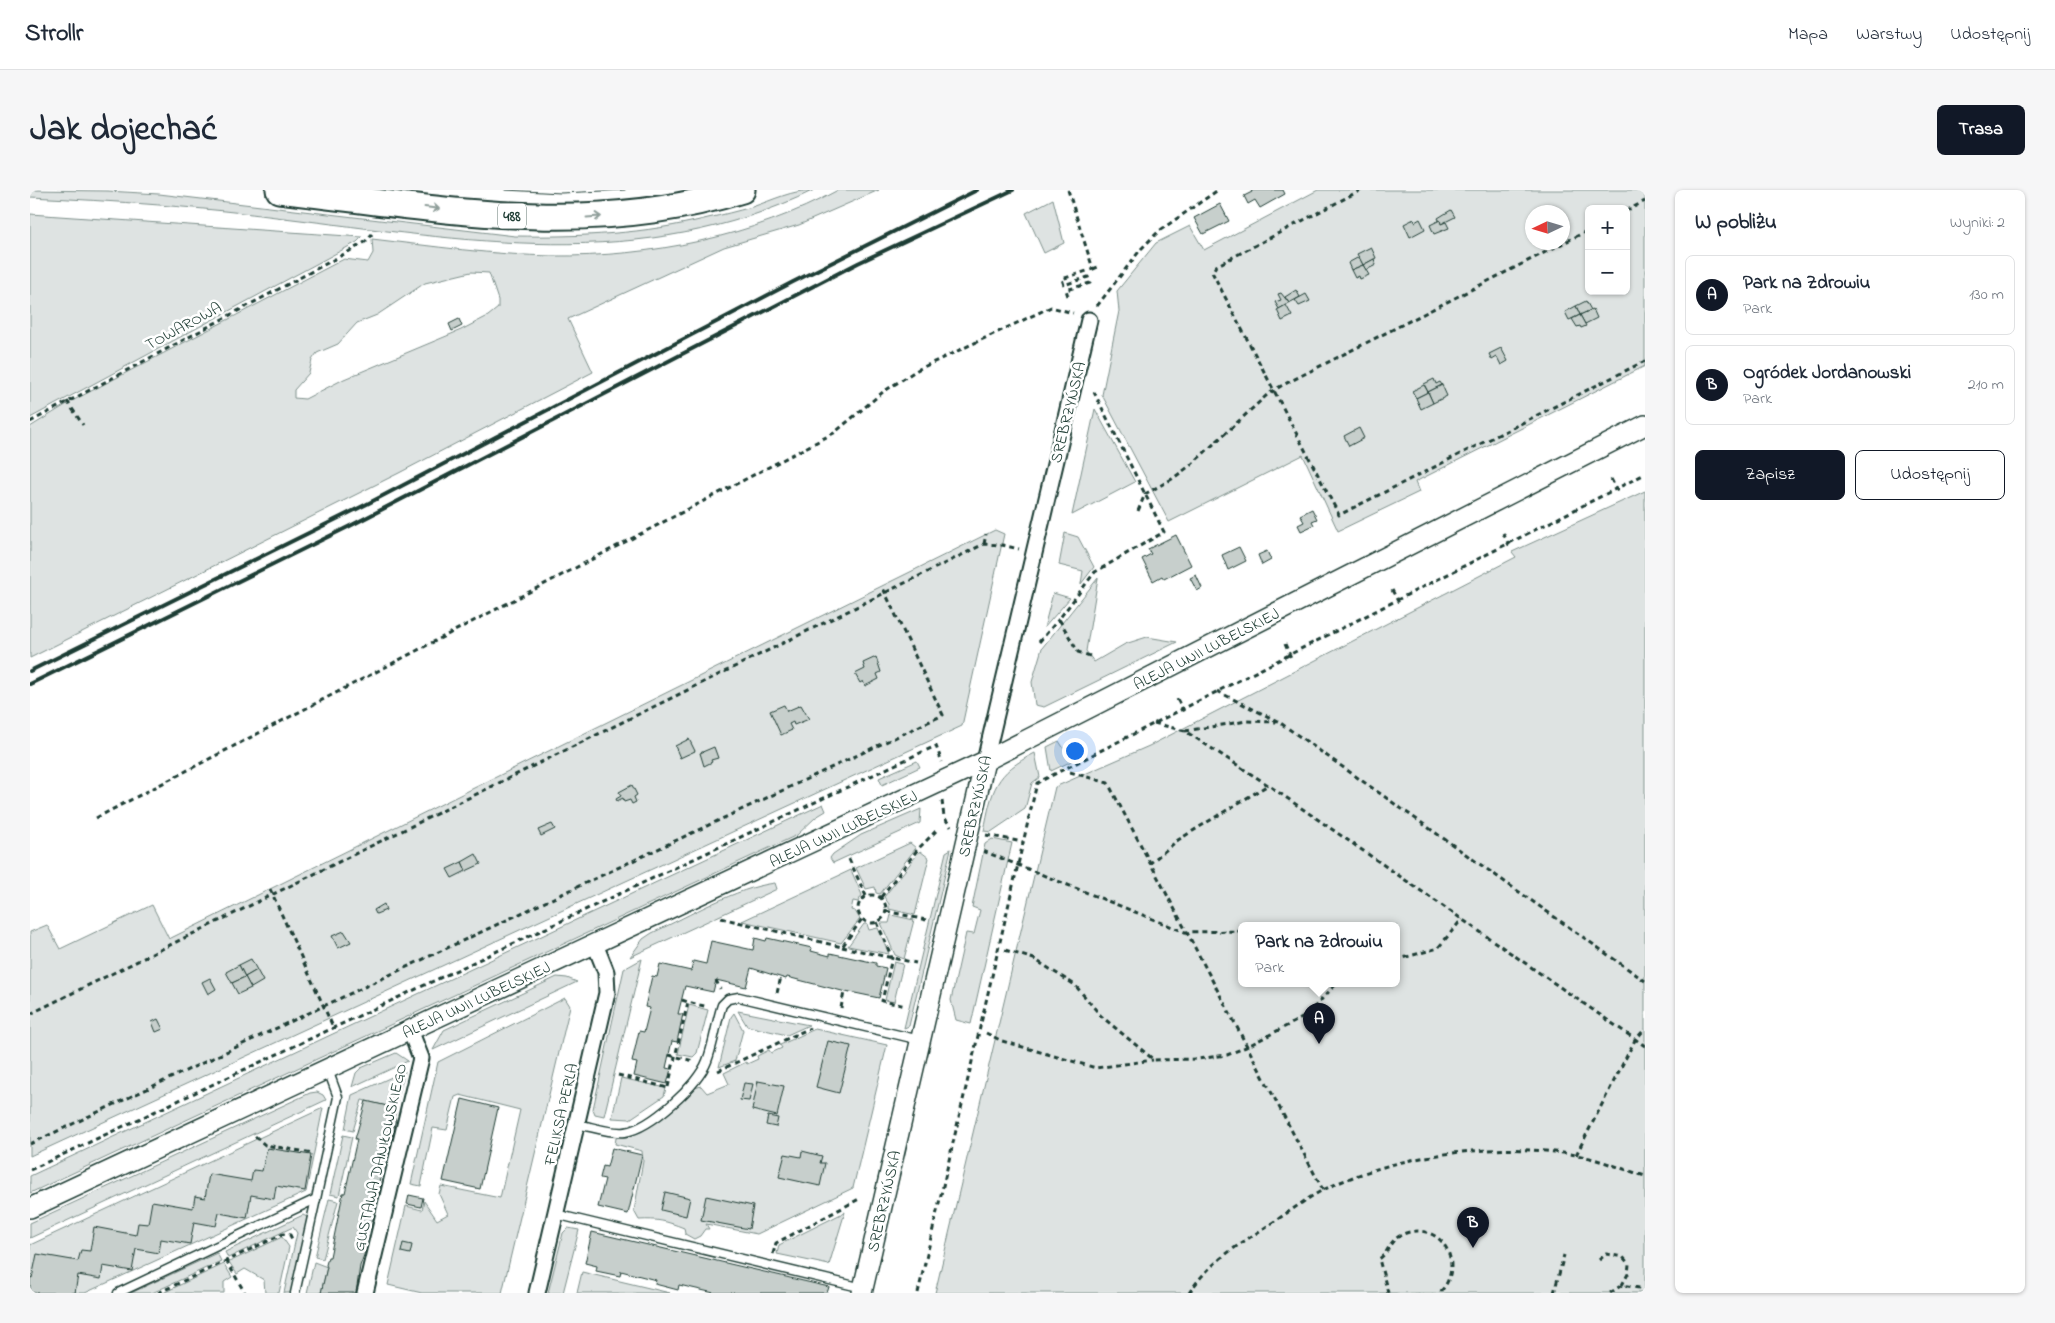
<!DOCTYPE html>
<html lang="pl">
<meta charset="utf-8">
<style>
body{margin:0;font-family:"Indie Flower",sans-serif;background:#f6f6f7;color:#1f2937}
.controls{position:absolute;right:15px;top:15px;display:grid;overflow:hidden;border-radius:8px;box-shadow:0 1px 4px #0004}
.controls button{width:45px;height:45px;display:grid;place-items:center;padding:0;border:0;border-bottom:1px solid #e0e1e3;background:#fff;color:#1f2937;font:25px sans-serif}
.compass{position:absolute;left:1495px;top:15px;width:45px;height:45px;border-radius:50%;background:#fff;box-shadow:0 1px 4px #0004;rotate:266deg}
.you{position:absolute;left:1044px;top:560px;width:18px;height:18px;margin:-12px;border:4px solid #fff;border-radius:50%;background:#1a73e8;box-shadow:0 0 0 8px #1a73e833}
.badge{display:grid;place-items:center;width:32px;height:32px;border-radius:50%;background:#111827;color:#fff;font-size:16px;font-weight:700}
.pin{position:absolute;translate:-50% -41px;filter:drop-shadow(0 1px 2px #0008)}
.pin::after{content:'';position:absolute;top:26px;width:18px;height:15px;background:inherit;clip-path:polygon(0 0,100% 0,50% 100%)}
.popup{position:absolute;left:1208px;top:732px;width:162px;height:65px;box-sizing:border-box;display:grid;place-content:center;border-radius:8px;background:#fff;filter:drop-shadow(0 1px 4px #0005);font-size:16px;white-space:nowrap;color:#747a83}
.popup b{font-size:19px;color:#1f2937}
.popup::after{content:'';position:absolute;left:50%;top:100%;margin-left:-10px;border:10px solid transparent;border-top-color:#fff}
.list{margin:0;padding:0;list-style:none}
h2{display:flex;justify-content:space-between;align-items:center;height:65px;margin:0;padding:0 20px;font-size:21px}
h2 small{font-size:16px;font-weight:400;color:#747a83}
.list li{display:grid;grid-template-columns:32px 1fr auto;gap:15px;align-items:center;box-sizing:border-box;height:80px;margin:0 10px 10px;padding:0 10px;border:1px solid #e0e1e3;border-radius:8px}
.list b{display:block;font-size:19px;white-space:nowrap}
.list p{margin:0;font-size:16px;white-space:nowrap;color:#747a83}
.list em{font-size:16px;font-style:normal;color:#747a83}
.actions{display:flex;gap:10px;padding:15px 20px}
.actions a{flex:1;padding:11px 0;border:1px solid #111827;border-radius:8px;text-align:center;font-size:18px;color:#111827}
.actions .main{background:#111827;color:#fff}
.map{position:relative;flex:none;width:1615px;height:1103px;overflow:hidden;border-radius:8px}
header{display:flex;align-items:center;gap:30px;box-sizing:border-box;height:70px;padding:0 25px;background:#fff;border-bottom:1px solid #e0e1e3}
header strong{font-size:24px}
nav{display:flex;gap:28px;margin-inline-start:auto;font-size:18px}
.intro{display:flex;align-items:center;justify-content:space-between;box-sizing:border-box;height:120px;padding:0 30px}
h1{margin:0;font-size:35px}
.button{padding:12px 22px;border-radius:8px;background:#111827;color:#fff;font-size:18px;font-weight:700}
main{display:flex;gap:30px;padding:0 30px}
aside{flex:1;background:#fff;border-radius:8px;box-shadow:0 1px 4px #0004}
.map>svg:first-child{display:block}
.green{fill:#dee3e2;stroke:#7e908b;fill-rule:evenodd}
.building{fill:#c7cfcc;stroke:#1f3d34}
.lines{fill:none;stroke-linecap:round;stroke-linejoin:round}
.service-casing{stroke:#1f3d34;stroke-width:11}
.minor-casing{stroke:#1f3d34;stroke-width:19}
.tertiary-casing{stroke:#1f3d34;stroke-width:22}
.primary-casing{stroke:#1f3d34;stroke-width:29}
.path{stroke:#1f3d34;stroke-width:3;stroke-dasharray:5 4;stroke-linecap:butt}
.service{stroke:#fff;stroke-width:8}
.minor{stroke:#fff;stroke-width:15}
.tertiary{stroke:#fff;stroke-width:19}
.primary{stroke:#fff;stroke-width:25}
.tram{stroke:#1f3d34;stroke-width:1}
.rail{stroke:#1f3d34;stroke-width:4}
.oneway{stroke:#8f9e9a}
.labels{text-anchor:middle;stroke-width:5;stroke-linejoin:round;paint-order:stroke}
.shield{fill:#fff;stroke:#627771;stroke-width:1}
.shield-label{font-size:15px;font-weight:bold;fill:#1f3d34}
.street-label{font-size:16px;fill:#1f3d34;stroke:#fff}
</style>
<header>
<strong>Strollr</strong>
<nav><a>Mapa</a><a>Warstwy</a><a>Udostępnij</a></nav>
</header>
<div class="intro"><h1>Jak dojechać</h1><a class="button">Trasa</a></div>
<main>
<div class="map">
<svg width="1615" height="1103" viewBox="0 0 1615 1103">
<rect width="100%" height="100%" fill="#fff"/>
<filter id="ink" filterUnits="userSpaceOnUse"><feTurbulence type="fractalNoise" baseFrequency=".02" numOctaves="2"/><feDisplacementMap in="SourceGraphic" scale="10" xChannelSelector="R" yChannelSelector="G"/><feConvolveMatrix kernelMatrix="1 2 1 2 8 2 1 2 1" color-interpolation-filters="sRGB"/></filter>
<g filter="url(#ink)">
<!-- green -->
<g class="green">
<path d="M0,0L77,1L129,4L485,46C551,47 614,44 678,28C692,25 707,21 722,17C743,10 762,0 784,0C612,84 435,50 254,28C170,17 85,11 0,7Z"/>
<path d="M808,0H849L769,35L694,57L538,129L563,182L369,283L0,468V237L42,211L314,69L338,72L343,63L342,49C402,56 463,65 523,66C620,67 723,47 808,0ZM441,82L459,83L468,110V118L458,126L431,140L314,189L275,209L264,208V200L279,183L282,170L287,163L308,154L327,133L347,125L395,93Z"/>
<path d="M1288,0H1615V176L1385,292L1389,302L1308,341L1273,265L1139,332L1072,205L1089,121L1087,101L1126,53L1160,36L1174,60ZM1559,19H1596V101H1559ZM1502,22H1532V52H1502Z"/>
<polygon points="1023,9 1034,53 1014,63 996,23"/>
<polygon points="0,24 332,47 327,52 0,228"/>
<polygon points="1065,219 1105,292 1042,325"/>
<path d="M1615,301V1103H905L1025,597L1119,556L1486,367L1482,362ZM1212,735H1366V793H1212Z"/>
<polygon points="965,340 974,344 932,536 0,966 0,742 17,735 30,759 122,715 139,749"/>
<polygon points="1035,343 1048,347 1064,377 1051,394 1053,381 1029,375"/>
<polygon points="1068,388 1056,461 1064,472 1095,454 1117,447 1147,452 1014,517 1005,515 1002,492 1012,458"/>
<polygon points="1023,403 1040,408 1014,438"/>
<polygon points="1029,551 1042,571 1021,581 1017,557"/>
<path d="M1005,563L1010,587L1002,593L995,619L961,642L954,641C962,599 965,583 1005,563Z"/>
<polygon points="887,571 890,577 852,595 849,588"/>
<polygon points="793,614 796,621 786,627 767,645 0,1003 0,986"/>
<polygon points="891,619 890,633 803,673 800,668 803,664 831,645"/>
<polygon points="962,649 982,653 941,834 926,830 921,810 936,743 944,744 950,720 942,717 955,654"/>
<polygon points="880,653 886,658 850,704 846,703 845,697 836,699 826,678"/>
<polygon points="921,659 879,836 874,838 916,662"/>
<polygon points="890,661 899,668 885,725 859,719 859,714 854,707"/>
<polygon points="821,680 832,705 828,712 823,711 821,720 825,721 830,729 811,753 712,731"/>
<path d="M745,693L747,699L600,767L613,749L622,743C661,725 705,698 745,693Z"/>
<polygon points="861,725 884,730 874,769 865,765 851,733 859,733"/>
<polygon points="834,734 837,734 839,740 848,738 859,764 818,756"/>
<polygon points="612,769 574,926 565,924 563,919 594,779"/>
<polygon points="864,772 873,774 864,812 855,810"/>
<polygon points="527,787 537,788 547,792 403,860 414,840"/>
<polygon points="535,808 540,816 472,1103 392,1103 358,1095 376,1016 392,1020 394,1011 407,1030 418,1024 409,1004 411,996 470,1008 490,920 430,905 425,907 417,940 403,938 391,996 381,994 408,872"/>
<polygon points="659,815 678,820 667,863 663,867 648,864"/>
<polygon points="708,821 779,835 757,845 717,836"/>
<polygon points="704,823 713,840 705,871 689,877 701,827"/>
<path d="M785,839L857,855L823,998L727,1044L676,1034L679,1039H675L670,1046L664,1049L655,1044L654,1038C636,1031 628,1029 609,1030L604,1021L613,971L612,961L585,954L586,948L624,933L662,899L671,896L677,903L699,894L694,883L716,872L717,874L728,869L727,866L739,860L741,863L752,858L750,855Z"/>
<polygon points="366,863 378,871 322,897 326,883 331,878"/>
<polygon points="375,881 365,918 332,910 323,941 315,939 322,905"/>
<polygon points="591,888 636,898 634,906 600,929 582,928"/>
<polygon points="287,902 293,905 296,910 0,1048 0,1033 280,903"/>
<polygon points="293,918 276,1002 55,1103 0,1103 0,1055"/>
<polygon points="313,945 322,947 309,1006 300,1004"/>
<polygon points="299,1009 308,1011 293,1069 285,1067"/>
<polygon points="815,1022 799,1075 747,1064 749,1055"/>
<polygon points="273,1025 277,1027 278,1032 261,1103 254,1103 267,1043 263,1037 198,1068 195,1062"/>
<polygon points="538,1038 549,1040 533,1103 518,1103 533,1043"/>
<polygon points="252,1047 259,1057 249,1103 235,1103 234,1090 215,1079 207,1084 199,1072"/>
<polygon points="187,1063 191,1071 122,1103 101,1103"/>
<polygon points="284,1072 297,1077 291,1103 277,1103"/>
<polygon points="194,1074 202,1087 194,1092 194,1103 133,1103"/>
<polygon points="552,1082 640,1103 547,1103"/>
</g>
<!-- building -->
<g class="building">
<polygon points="1221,0 1253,0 1255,4 1230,18 1225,10 1218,14 1214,6 1222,2"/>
<polygon points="1190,14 1199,31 1173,44 1164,28"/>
<polygon points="1421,20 1425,27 1411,34 1408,28"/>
<polygon points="1384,29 1385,32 1390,29 1395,39 1380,47 1374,34"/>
<polygon points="1410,30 1411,34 1416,32 1419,38 1404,44 1400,35"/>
<polygon points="1341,57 1346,68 1333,75 1327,64"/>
<polygon points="1329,67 1333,75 1321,80 1318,73"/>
<polygon points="1344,69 1346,75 1336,80 1333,75"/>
<polygon points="1333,75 1339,85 1330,89 1329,86 1325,88 1321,80"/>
<polygon points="1266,100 1270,107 1259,113 1255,107"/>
<polygon points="1251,103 1259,113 1249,119 1245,112 1251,110 1248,104"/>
<polygon points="1276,104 1280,111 1269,116 1265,110"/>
<polygon points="1556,111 1561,120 1550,125 1546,116"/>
<polygon points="1256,115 1262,126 1252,131 1247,120"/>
<polygon points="1546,116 1550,125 1539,130 1535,122"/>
<polygon points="1563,119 1567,128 1555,134 1550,125"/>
<polygon points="1550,125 1556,136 1551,138 1550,136 1547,137 1542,129"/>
<polygon points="429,129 432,136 422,141 419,134"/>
<polygon points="1471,158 1478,171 1471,175 1467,167 1462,170 1459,164"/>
<polygon points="1404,189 1406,194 1410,192 1412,195 1398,202 1394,194"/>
<polygon points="1394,195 1398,202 1386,208 1382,201"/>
<polygon points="1412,195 1417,206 1403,213 1398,202"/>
<polygon points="1398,202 1403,213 1391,219 1386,208"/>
<polygon points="1329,238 1334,248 1319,256 1314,246"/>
<polygon points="1282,319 1287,329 1282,331 1284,335 1271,341 1268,335 1274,332 1270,325"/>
<polygon points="1146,345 1161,375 1134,389 1132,386 1123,391 1112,369 1121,364 1118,359"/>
<polygon points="1209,357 1216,371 1198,380 1192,365"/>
<polygon points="1237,361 1241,370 1232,375 1228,365"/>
<polygon points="1166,385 1172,398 1167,401 1160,388"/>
<polygon points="846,467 851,482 847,484 849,489 835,496 833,491 830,493 825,484 835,479 833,473"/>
<polygon points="754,515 757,521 771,515 779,529 764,535 763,532 759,534 762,540 751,545 740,521"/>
<polygon points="659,549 665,561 650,568 645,556"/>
<polygon points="684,557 688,568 681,570 682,572 674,576 670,563"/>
<polygon points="602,595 607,605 604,607 606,612 602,614 600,610 594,612 593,608 587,611 586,609 591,606 589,602"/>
<polygon points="522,634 525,639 511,646 508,640"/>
<polygon points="446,664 451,674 436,681 432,672"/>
<polygon points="432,672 436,681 422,688 417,679"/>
<polygon points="354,714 356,720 346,724 344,720"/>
<polygon points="314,741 321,752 308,758 302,746"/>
<polygon points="725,748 736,751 737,748 782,758 781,761 800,766 800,763 846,773 846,776 856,778 849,808 820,802 820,803 757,787 756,789 721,778 716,797 686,790 683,802 655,796 648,824 653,824 647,852 642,851 636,878 641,879 637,894 604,886 607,873 602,872 609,841 614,842 620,818 615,817 622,786 627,787 630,774 661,781 663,771 676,774 681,751 723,760"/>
<polygon points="221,769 227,780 215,787 209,775"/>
<polygon points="209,775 215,787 202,793 196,782"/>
<polygon points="227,780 233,791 221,798 215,787"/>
<polygon points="215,787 221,798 208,804 202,793"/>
<polygon points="180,788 186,799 178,804 172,792"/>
<polygon points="128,829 133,839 126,842 122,832"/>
<polygon points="798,851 821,856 809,903 786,897"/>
<polygon points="728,891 754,896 747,926 722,920"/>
<polygon points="714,893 723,894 719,911 710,910"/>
<polygon points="432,909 468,918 450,999 413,991"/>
<polygon points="336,911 366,918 364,928 366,929 356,975 353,974 349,992 351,993 341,1039 338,1038 334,1056 337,1057 330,1076 326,1103 291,1103 297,1077 296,1075 298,1067 300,1067 313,1003 315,1003 327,949 325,949"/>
<polygon points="738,926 748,928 746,937 736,935"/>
<polygon points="237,958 281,965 275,1001 246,996 244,1009 221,1005 217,1028 189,1023 186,1036 164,1032 160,1054 131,1049 129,1063 106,1059 102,1081 73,1076 71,1089 48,1085 45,1103 0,1103 0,1087 2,1088 7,1064 48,1071 51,1060 60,1061 64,1037 106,1045 108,1033 118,1034 122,1011 163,1018 165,1006 175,1008 179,984 221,991 223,980 232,981"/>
<polygon points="582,958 612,965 598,1024 568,1017 575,989 570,988 573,976 577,977"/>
<polygon points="772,961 792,966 790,973 795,973 790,996 749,987 755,964 771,967"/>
<polygon points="635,1002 660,1008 656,1026 631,1020"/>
<polygon points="379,1005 393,1008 391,1017 377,1014"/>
<polygon points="676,1006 723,1016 719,1039 671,1030"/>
<polygon points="562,1042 799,1097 797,1103 684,1103 649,1095 648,1100 625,1094 626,1090 591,1081 590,1086 566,1081 567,1076 555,1073"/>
<polygon points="373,1053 382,1055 380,1064 371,1062"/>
</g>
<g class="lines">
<defs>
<g id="service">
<path d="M546,934C560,936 580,944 595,942C621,938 668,895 677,871C684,853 686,833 692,815L698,809L709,807L890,850"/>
<polyline points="525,1024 833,1098"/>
<polyline points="88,1103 286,1009 308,907 298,880"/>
<polyline points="265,1103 286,1009"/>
</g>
<g id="minor">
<polyline points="955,571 1059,130"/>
<polyline points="335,1103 391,868 380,840"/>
<polyline points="507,1103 577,803 576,782 565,754"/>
</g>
<g id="tertiary">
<polyline points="0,1018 955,571 1615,235"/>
<polyline points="832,1103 955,571"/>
</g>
<path id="primary" d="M249,0C406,18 558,49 712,0"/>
</defs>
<!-- service casing -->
<use href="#service" class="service-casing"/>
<!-- minor casing -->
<use href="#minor" class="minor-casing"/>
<!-- tertiary casing -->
<use href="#tertiary" class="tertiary-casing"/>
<!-- primary casing -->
<use href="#primary" class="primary-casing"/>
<!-- path -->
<g class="path">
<polyline points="1331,0 1186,76 1182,82 1309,325 1615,171"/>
<polyline points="1596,21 1615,11"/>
<polyline points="1063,79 1070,76"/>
<polyline points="1038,106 1036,100 1060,93 1058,87 1034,95 1032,89 1063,79 1038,0"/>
<polyline points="1067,116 1111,59 1129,41 1188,0"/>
<polyline points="37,211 53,235"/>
<polyline points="0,232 318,62 335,52 342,44"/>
<polyline points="1581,289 1589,304"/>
<polyline points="1108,321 1115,304 1142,289 1161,275 1237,205 1251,196 1559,40"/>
<polyline points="1473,343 1481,359"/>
<polyline points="954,354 956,344"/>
<polyline points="1362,400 1370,415"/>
<polyline points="1009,452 1029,429"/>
<polyline points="1255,454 1262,470"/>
<polyline points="1060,466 1048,462 1029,429 1065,382 1134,342 1064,202"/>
<polyline points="1187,501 1249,532 1615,791"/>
<polyline points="1147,509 1155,524"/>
<polyline points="1124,533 1155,541 1238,595 1615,856"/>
<polyline points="1155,541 1217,531 1246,532"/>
<polyline points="1040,582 1078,593 1293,1000"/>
<polyline points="912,611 914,627 921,637"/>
<polyline points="66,628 804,243 853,202 887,180 1021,117 1043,123"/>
<polyline points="956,645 993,652"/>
<polyline points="953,661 1155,742 1212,741"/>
<polyline points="819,669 836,706"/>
<polyline points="1119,674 1148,650 1238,595"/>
<polyline points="240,699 304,839"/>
<circle cx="842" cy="719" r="14"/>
<polyline points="851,707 888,659 907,640"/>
<polyline points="856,721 896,730"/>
<polyline points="691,728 812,757 832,729"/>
<polyline points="847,732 862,768 852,811 876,816"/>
<polyline points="812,757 886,773"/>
<polyline points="975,760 1004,769 1045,795 1071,826 1124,870 1167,869 1197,865 1216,857 1276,826 1307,793"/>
<polyline points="1366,770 1408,758 1432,729"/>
<polyline points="686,790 690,799"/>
<polyline points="747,803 751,787"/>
<polyline points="652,810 658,812"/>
<polyline points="811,818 814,802"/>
<polyline points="0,824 954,354 972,355 989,359"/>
<polyline points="956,843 972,851 1066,878 1123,870"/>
<polyline points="639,865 664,871"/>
<polyline points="688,881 780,838"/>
<polyline points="588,885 638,898"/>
<polyline points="638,897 658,812 678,817"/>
<polyline points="225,946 235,955 283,963"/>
<polyline points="0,954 913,525 852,396"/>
<polyline points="1546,965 1605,850 1615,839"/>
<polyline points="0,980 890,563 906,556 912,572"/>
<polyline points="743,1064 746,1053 831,1008"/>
<polyline points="196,1070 215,1103"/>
<polyline points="1569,1070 1576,1064 1593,1067 1599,1074 1598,1084 1592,1095"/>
<polyline points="128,1103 253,1044 260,1045 263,1051"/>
<polyline points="888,1103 1007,593 1615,284"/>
<path d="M1159,1103C1180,1071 1210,1054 1242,1033C1259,1022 1276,1009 1293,1000C1366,964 1466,951 1546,965C1569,969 1592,979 1615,986"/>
<path d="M1358,1103L1349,1069C1361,1061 1357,1050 1376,1043C1414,1031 1436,1078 1409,1103"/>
<polyline points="1524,1103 1534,1065"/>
<polyline points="1580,1103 1592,1095 1615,1099"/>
</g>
<!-- service -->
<use href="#service" class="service"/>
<!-- minor -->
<use href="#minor" class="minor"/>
<!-- tertiary -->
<use href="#tertiary" class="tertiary"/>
<!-- primary -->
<use href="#primary" class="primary"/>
<!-- tram -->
<polyline class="tram" points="475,0 531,3 595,0"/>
<!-- rail -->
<g class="rail">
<polyline points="0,481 337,314 763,92 947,0"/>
<polyline points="0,494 320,336 828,73 983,0"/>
</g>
</g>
<!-- one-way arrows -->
<defs><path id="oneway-shaft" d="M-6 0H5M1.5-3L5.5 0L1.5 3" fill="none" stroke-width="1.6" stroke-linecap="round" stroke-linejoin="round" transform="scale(1.25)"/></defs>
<g class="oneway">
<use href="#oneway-shaft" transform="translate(402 18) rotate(7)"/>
<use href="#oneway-shaft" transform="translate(564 27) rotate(-4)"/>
</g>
</g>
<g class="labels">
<!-- shield labels -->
<rect class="shield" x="468" y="13.5" width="28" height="25" rx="4"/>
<g class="shield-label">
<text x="482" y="31">488</text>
</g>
<!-- street labels -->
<g class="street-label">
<text transform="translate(153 135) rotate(-28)" y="6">TOWAROWA</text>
<text transform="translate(1037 222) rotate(-76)" y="6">SREBRZYŃSKA</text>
<text transform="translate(1176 458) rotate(-27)" y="6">ALEJA UNII LUBELSKIEJ</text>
<text transform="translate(944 616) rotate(-77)" y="6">SREBRZYŃSKA</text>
<text transform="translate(813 638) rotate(-25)" y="6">ALEJA UNII LUBELSKIEJ</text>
<text transform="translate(446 809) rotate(-25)" y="6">ALEJA UNII LUBELSKIEJ</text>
<text transform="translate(530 924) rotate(-77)" y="6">FELIKSA PERLA</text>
<text transform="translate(349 967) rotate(-77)" y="6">GUSTAWA DANIŁOWSKIEGO</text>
<text transform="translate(853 1011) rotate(-77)" y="6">SREBRZYŃSKA</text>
</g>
</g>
</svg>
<div class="controls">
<button>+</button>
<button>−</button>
</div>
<svg class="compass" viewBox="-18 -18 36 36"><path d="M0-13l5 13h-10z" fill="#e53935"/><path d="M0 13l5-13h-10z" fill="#747a83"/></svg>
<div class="you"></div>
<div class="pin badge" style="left:1289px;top:854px">A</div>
<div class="popup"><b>Park na Zdrowiu</b>Park</div>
<div class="pin badge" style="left:1443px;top:1058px">B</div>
</div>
<aside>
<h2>W pobliżu<small>Wyniki: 2</small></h2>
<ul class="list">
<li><span class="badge">A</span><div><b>Park na Zdrowiu</b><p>Park</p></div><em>130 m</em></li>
<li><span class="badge">B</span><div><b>Ogródek Jordanowski</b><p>Park</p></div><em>210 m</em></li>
</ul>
<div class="actions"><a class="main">Zapisz</a><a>Udostępnij</a></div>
</aside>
</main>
